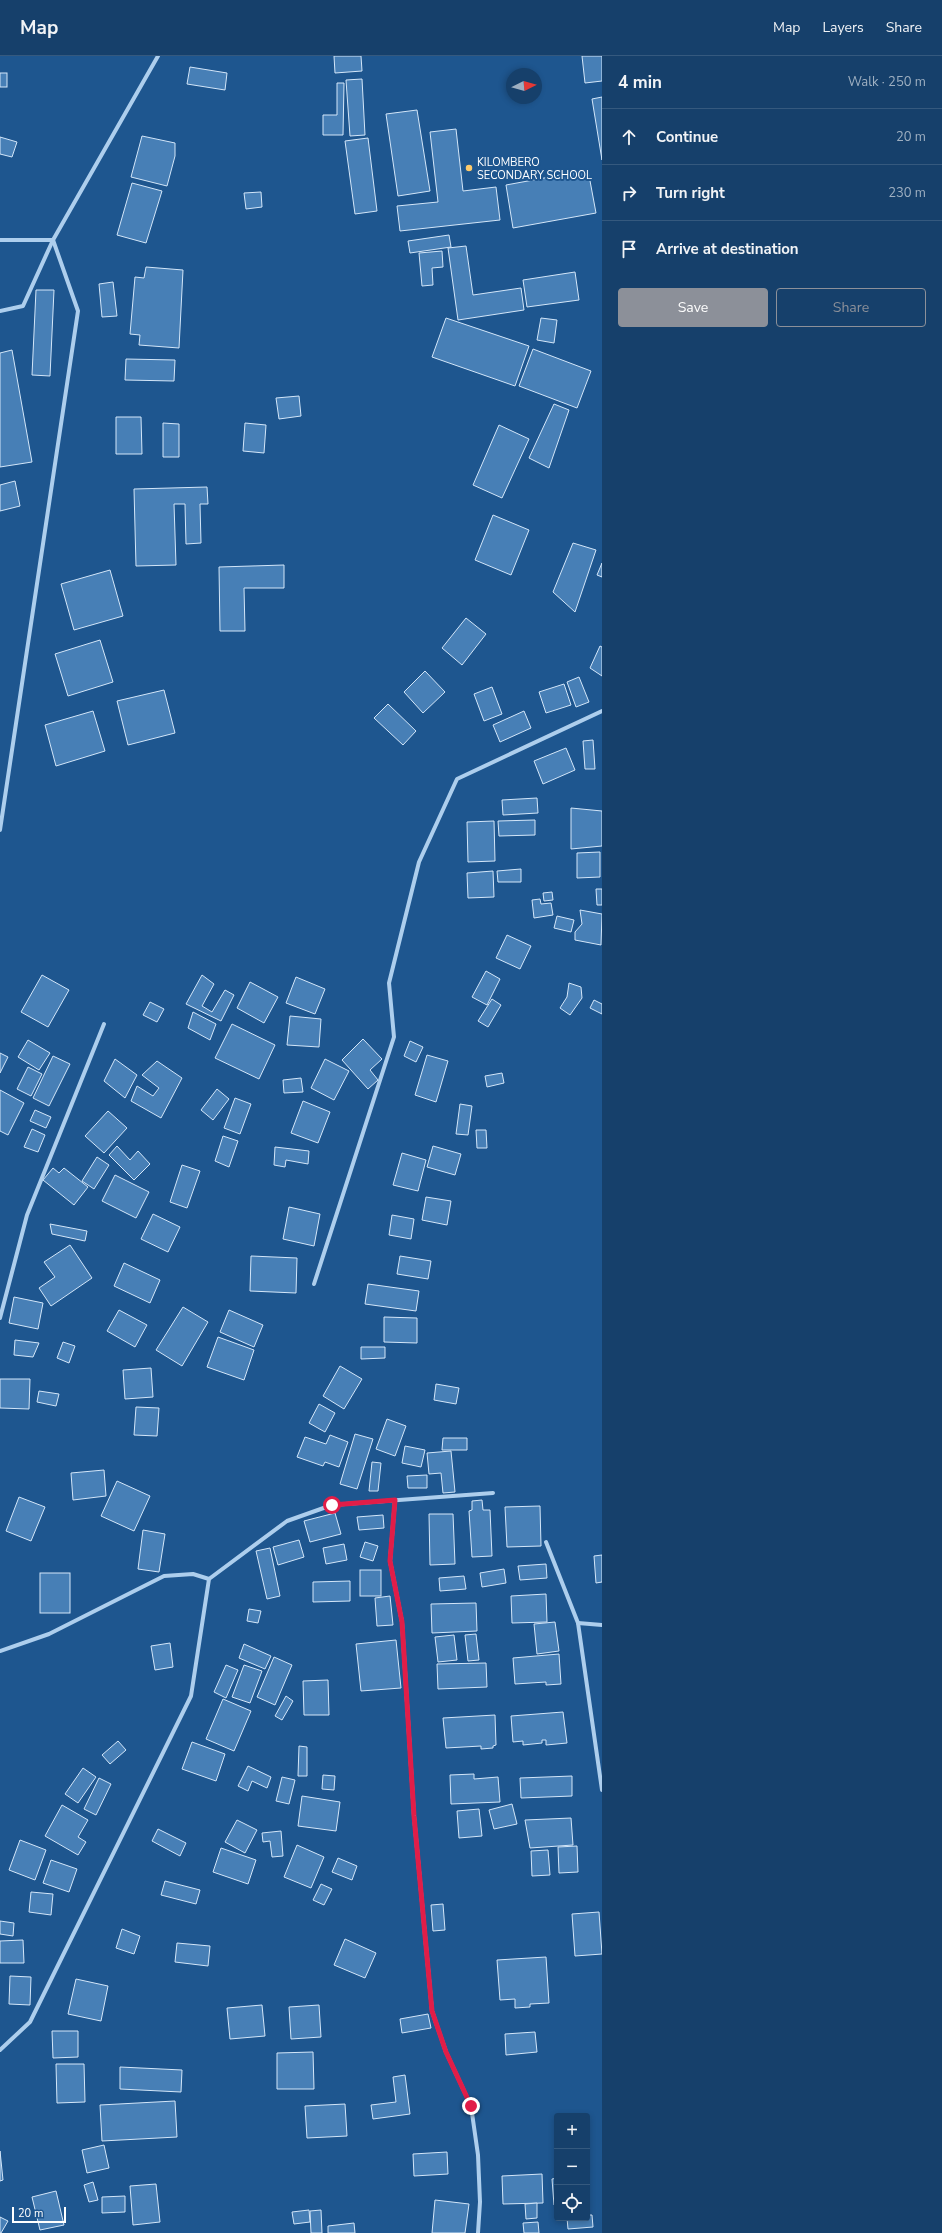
<!DOCTYPE html>
<meta charset="utf-8">
<style>
body{margin:0;font-family:"Nunito Sans",sans-serif;background:#1f4771;color:#f1f3f6}
.controls{position:absolute;right:12px;bottom:12px;display:grid;overflow:hidden;border-radius:4px;box-shadow:0 2px 6px #0003}
.controls button{width:36px;height:36px;display:grid;place-items:center;padding:0;border:0;border-bottom:1px solid #35597e;background:#16406b;color:#f1f3f6;font:20px sans-serif}
.compass{position:absolute;left:506px;top:12px;width:36px;height:36px;border-radius:50%;background:#16406b;box-shadow:0 2px 6px #0003;rotate:85deg}
.scale{position:absolute;left:12px;bottom:10px;width:54px;box-sizing:border-box;padding-left:4px;border:2px solid #fff;border-top:0;font-size:11px;line-height:14px;white-space:nowrap;color:#fff;-webkit-text-stroke:3px #1e568f;paint-order:stroke}
.stop{position:absolute;width:12px;height:12px;margin:-9px;border:3px solid #e11d48;border-radius:50%;background:#fff}
.stop.end{background:#e11d48;border-color:#fff;box-shadow:0 1px 4px #0008}
.list{margin:0;padding:0;list-style:none}
h2{display:flex;justify-content:space-between;align-items:center;height:52px;margin:0;padding:0 16px;font-size:17px}
h2 small{font-size:13px;font-weight:400;color:#9eafc1}
.list li{display:grid;grid-template-columns:26px 1fr auto;gap:12px;align-items:center;box-sizing:border-box;height:56px;padding:0 16px;border-top:1px solid #35597e}
.list b{display:block;font-size:15px;white-space:nowrap}
.list em{font-size:13px;font-style:normal;color:#9eafc1}
.actions{display:flex;gap:8px;padding:12px 16px}
.actions a{flex:1;padding:9px 0;border:1px solid #8c9099;border-radius:4px;text-align:center;font-size:14px;color:#8c9099}
.actions .main{background:#8c9099;color:#fff}
.icon{flex:none;width:22px;height:22px;fill:none;stroke:currentColor;stroke-width:2;stroke-linecap:round;stroke-linejoin:round}
.map{position:relative;flex:none;width:602px;height:2177px;overflow:hidden}
header{display:flex;align-items:center;gap:24px;box-sizing:border-box;height:56px;padding:0 20px;background:#16406b;border-bottom:1px solid #35597e}
header strong{font-size:19px}
nav{display:flex;gap:22px;margin-inline-start:auto;font-size:14px}
main{display:flex}
aside{flex:1;background:#16406b}
.map>svg:first-child{display:block}
.building{fill:#477fb6;stroke:#d3e6f9}
.lines{fill:none;stroke-linecap:round;stroke-linejoin:round}
.street{stroke:#adceed;stroke-width:4}
.route{stroke:#e11d48;stroke-width:5}
.poi-dot{fill:#fcca6c;stroke:#1e568f;stroke-width:1.5}
.labels{text-anchor:middle;stroke-width:4;stroke-linejoin:round;paint-order:stroke}
.poi-label{font-size:11px;fill:#fff;stroke:#1e568f;text-anchor:start}
</style>
<header>
<strong>Map</strong>
<nav><a>Map</a><a>Layers</a><a>Share</a></nav>
</header>
<main>
<div class="map">
<svg width="602" height="2177" viewBox="0 0 602 2177">
<rect width="100%" height="100%" fill="#1e568f"/>
<!-- building -->
<g class="building">
<polygon points="334,0 361,0 362,15 335,17"/>
<polygon points="582,0 602,0 602,25 585,27"/>
<polygon points="190,11 227,17 225,34 187,28"/>
<rect x="0" y="17" width="7" height="14"/>
<polygon points="362,23 365,79 350,80 346,24"/>
<polygon points="337,27 344,27 343,79 323,79 323,59 337,59"/>
<polygon points="602,41 602,104 592,43"/>
<polygon points="417,54 430,135 398,140 386,58"/>
<polygon points="456,73 463,135 496,131 500,164 400,175 397,150 438,146 430,76"/>
<polygon points="142,80 175,87 175,100 167,130 131,121"/>
<polygon points="0,81 17,86 12,101 0,98"/>
<polygon points="368,82 377,155 355,158 345,85"/>
<polygon points="588,114 596,157 513,172 506,129"/>
<polygon points="132,127 162,135 146,187 117,179"/>
<polygon points="261,136 262,151 246,153 244,137"/>
<polygon points="449,179 451,191 410,197 408,185"/>
<polygon points="466,190 473,239 521,232 524,254 458,264 448,192"/>
<polygon points="442,195 443,211 432,212 433,229 422,230 419,197"/>
<polygon points="146,211 183,214 179,292 139,289 140,279 130,278 135,221 144,222"/>
<polygon points="575,216 579,244 527,251 523,224"/>
<polygon points="113,226 117,260 102,261 99,228"/>
<polygon points="36,234 54,234 50,320 32,319"/>
<polygon points="446,262 529,290 515,330 432,301"/>
<polygon points="541,262 557,264 554,287 537,284"/>
<polygon points="533,293 591,315 577,352 519,330"/>
<polygon points="12,294 32,406 0,411 0,297"/>
<polygon points="126,303 175,304 174,325 125,324"/>
<polygon points="299,340 301,360 279,363 276,342"/>
<polygon points="554,348 569,354 549,412 529,402"/>
<polygon points="116,361 141,361 142,398 116,398"/>
<polygon points="163,367 179,368 179,401 163,401"/>
<polygon points="245,367 266,369 264,397 243,395"/>
<polygon points="499,369 529,383 502,442 473,429"/>
<polygon points="15,425 20,450 0,455 0,429"/>
<polygon points="207,431 208,448 200,448 201,487 186,488 185,448 174,448 176,509 136,510 134,433"/>
<polygon points="493,459 529,474 511,519 475,504"/>
<polygon points="573,487 596,494 575,556 553,536"/>
<polygon points="602,507 602,521 597,519"/>
<polygon points="284,509 284,532 244,532 245,575 220,575 219,511"/>
<polygon points="110,514 123,560 74,574 61,528"/>
<polygon points="466,562 486,578 462,609 442,592"/>
<polygon points="100,584 113,626 68,640 55,598"/>
<polygon points="600,590 602,591 602,620 590,612"/>
<polygon points="425,615 445,636 423,657 404,636"/>
<polygon points="579,621 589,646 576,651 567,626"/>
<polygon points="564,628 571,649 546,657 539,636"/>
<polygon points="492,631 502,658 484,665 474,638"/>
<polygon points="164,634 175,677 128,689 117,645"/>
<polygon points="388,648 416,675 403,689 374,662"/>
<polygon points="93,655 105,695 56,710 45,669"/>
<polygon points="524,655 531,672 500,686 493,669"/>
<polygon points="593,684 595,713 585,713 583,685"/>
<polygon points="566,692 575,714 543,728 534,705"/>
<polygon points="537,742 538,757 503,759 502,744"/>
<polygon points="571,752 602,755 602,790 571,793"/>
<polygon points="535,764 535,779 499,780 498,765"/>
<polygon points="494,765 495,805 468,806 467,766"/>
<polygon points="600,796 600,821 577,822 577,797"/>
<polygon points="521,813 521,826 498,826 497,815"/>
<polygon points="493,815 494,841 468,842 467,817"/>
<polygon points="596,833 602,833 602,849 597,849"/>
<polygon points="552,836 553,844 544,845 543,837"/>
<polygon points="540,843 541,848 551,847 553,859 534,862 532,844"/>
<polygon points="580,854 602,858 601,889 575,884 575,876 582,868"/>
<polygon points="557,860 574,864 571,876 554,872"/>
<polygon points="507,879 531,890 520,913 496,902"/>
<polygon points="486,915 500,923 487,949 472,941"/>
<polygon points="42,919 69,934 48,971 21,956"/>
<polygon points="202,919 214,928 202,950 212,956 225,934 234,939 221,965 186,948"/>
<polygon points="296,921 325,933 315,958 286,947"/>
<polygon points="250,926 278,941 264,967 237,952"/>
<polygon points="569,927 581,931 582,942 570,959 560,952 567,941"/>
<polygon points="492,943 501,949 488,971 478,965"/>
<polygon points="594,944 602,948 602,958 590,952"/>
<polygon points="150,946 164,953 157,966 143,959"/>
<polygon points="193,956 216,968 210,984 188,972"/>
<polygon points="290,960 321,963 319,991 287,989"/>
<polygon points="232,968 275,989 259,1023 215,1002"/>
<polygon points="363,983 382,1003 370,1014 378,1024 368,1033 342,1004"/>
<polygon points="28,984 50,997 39,1014 18,1001"/>
<polygon points="410,985 423,991 416,1006 404,1000"/>
<polygon points="0,997 8,1001 0,1017"/>
<polygon points="427,999 448,1005 436,1046 415,1039"/>
<polygon points="53,1000 70,1008 49,1050 33,1042"/>
<polygon points="115,1003 137,1019 125,1042 104,1025"/>
<polygon points="325,1003 349,1015 334,1044 311,1032"/>
<polygon points="157,1005 182,1022 161,1062 131,1045 137,1030 153,1040 159,1032 142,1019"/>
<polygon points="28,1011 42,1018 31,1040 17,1033"/>
<polygon points="502,1017 504,1027 487,1031 485,1020"/>
<polygon points="301,1022 303,1036 284,1037 283,1024"/>
<polygon points="217,1033 229,1043 213,1064 201,1054"/>
<polygon points="0,1034 24,1047 8,1079 0,1075"/>
<polygon points="235,1042 251,1048 240,1078 224,1072"/>
<polygon points="303,1045 330,1056 318,1087 291,1077"/>
<polygon points="460,1048 472,1050 468,1079 456,1078"/>
<polygon points="35,1054 51,1061 46,1072 30,1065"/>
<polygon points="108,1055 127,1072 104,1097 85,1080"/>
<polygon points="32,1073 45,1079 38,1096 24,1091"/>
<polygon points="476,1074 486,1074 487,1092 477,1092"/>
<polygon points="223,1080 238,1085 229,1111 215,1105"/>
<polygon points="117,1090 130,1104 138,1095 150,1108 134,1124 109,1099"/>
<polygon points="433,1090 461,1098 455,1119 427,1111"/>
<polygon points="275,1091 309,1095 308,1108 286,1104 285,1111 274,1109"/>
<polygon points="402,1097 426,1104 418,1135 393,1129"/>
<polygon points="97,1101 109,1109 94,1133 82,1125"/>
<polygon points="182,1109 200,1115 187,1152 170,1146"/>
<polygon points="53,1112 59,1117 64,1112 88,1131 74,1149 43,1124"/>
<polygon points="115,1119 149,1136 136,1162 102,1145"/>
<polygon points="426,1141 451,1145 447,1169 422,1164"/>
<polygon points="289,1151 320,1158 314,1190 283,1183"/>
<polygon points="153,1158 180,1171 168,1196 141,1183"/>
<polygon points="392,1159 414,1163 411,1183 389,1179"/>
<polygon points="50,1168 87,1175 85,1185 52,1178"/>
<polygon points="70,1189 92,1222 51,1250 39,1232 55,1221 44,1206"/>
<polygon points="251,1200 297,1202 296,1237 250,1235"/>
<polygon points="400,1200 431,1205 428,1223 397,1218"/>
<polygon points="124,1207 160,1224 150,1247 114,1230"/>
<polygon points="368,1228 419,1235 416,1255 365,1248"/>
<polygon points="14,1241 43,1247 38,1273 9,1267"/>
<polygon points="183,1251 208,1266 182,1310 156,1294"/>
<polygon points="119,1254 147,1269 135,1291 107,1275"/>
<polygon points="229,1254 263,1269 254,1291 220,1276"/>
<polygon points="384,1261 417,1262 417,1287 384,1286"/>
<polygon points="218,1281 254,1294 244,1324 207,1311"/>
<polygon points="15,1284 39,1287 33,1301 14,1299"/>
<polygon points="63,1286 75,1290 69,1307 57,1302"/>
<polygon points="361,1291 385,1291 385,1302 361,1303"/>
<polygon points="340,1310 362,1323 344,1353 323,1340"/>
<polygon points="151,1312 153,1341 125,1343 123,1314"/>
<polygon points="0,1323 30,1323 29,1353 0,1352"/>
<polygon points="436,1328 459,1332 456,1348 434,1344"/>
<polygon points="39,1335 59,1338 56,1350 37,1346"/>
<polygon points="319,1348 335,1357 325,1376 309,1367"/>
<polygon points="136,1351 159,1352 157,1380 134,1379"/>
<polygon points="387,1363 406,1370 395,1400 376,1393"/>
<polygon points="355,1378 373,1383 357,1433 340,1428"/>
<polygon points="330,1379 348,1386 339,1411 325,1406 323,1410 297,1401 305,1381 326,1388"/>
<polygon points="443,1382 467,1382 467,1394 442,1394"/>
<polygon points="405,1390 425,1394 421,1411 402,1407"/>
<polygon points="451,1395 455,1436 443,1437 441,1417 429,1418 427,1397"/>
<polygon points="372,1406 381,1407 378,1435 369,1435"/>
<polygon points="104,1414 106,1440 73,1444 71,1417"/>
<polygon points="427,1419 427,1432 408,1432 407,1420"/>
<polygon points="117,1425 150,1440 134,1475 101,1460"/>
<polygon points="19,1441 45,1451 31,1485 6,1475"/>
<polygon points="482,1444 483,1454 490,1454 492,1500 472,1501 469,1455 472,1454 472,1445"/>
<polygon points="540,1450 541,1490 507,1491 505,1451"/>
<polygon points="335,1457 341,1478 310,1486 304,1465"/>
<polygon points="429,1458 453,1458 455,1508 430,1509"/>
<polygon points="383,1459 384,1472 359,1474 357,1461"/>
<polygon points="143,1474 165,1478 159,1516 138,1513"/>
<polygon points="299,1484 304,1501 278,1509 273,1491"/>
<polygon points="365,1486 378,1490 373,1505 360,1501"/>
<polygon points="344,1488 347,1504 326,1508 323,1492"/>
<polygon points="270,1492 280,1540 267,1543 256,1495"/>
<polygon points="602,1499 602,1526 596,1527 594,1500"/>
<polygon points="546,1508 547,1522 520,1524 518,1510"/>
<polygon points="504,1513 506,1527 482,1531 480,1517"/>
<rect x="360" y="1514" width="21" height="26"/>
<rect x="40" y="1517" width="30" height="40"/>
<polygon points="464,1520 466,1533 440,1535 439,1522"/>
<polygon points="350,1525 350,1545 313,1546 313,1526"/>
<polygon points="546,1538 547,1566 512,1567 511,1540"/>
<polygon points="390,1540 393,1569 377,1570 375,1542"/>
<polygon points="476,1547 477,1575 432,1577 431,1548"/>
<polygon points="249,1553 261,1555 258,1567 247,1565"/>
<polygon points="555,1566 559,1595 537,1598 534,1568"/>
<polygon points="476,1578 479,1604 468,1605 465,1579"/>
<polygon points="454,1579 457,1604 438,1606 435,1581"/>
<polygon points="396,1584 401,1632 361,1635 356,1588"/>
<polygon points="170,1587 173,1611 155,1614 151,1590"/>
<polygon points="244,1588 271,1600 265,1613 239,1602"/>
<polygon points="559,1598 561,1628 546,1629 546,1626 515,1628 513,1602"/>
<polygon points="274,1601 292,1609 275,1649 257,1641"/>
<polygon points="486,1607 487,1631 438,1633 437,1608"/>
<polygon points="226,1609 238,1614 226,1642 214,1636"/>
<polygon points="244,1609 262,1615 250,1647 232,1641"/>
<polygon points="328,1624 329,1659 304,1659 303,1625"/>
<polygon points="286,1640 293,1645 282,1664 275,1660"/>
<polygon points="223,1643 251,1655 234,1695 206,1683"/>
<polygon points="563,1656 567,1687 546,1689 546,1684 542,1684 542,1687 523,1689 523,1685 513,1686 511,1660"/>
<polygon points="495,1659 496,1689 493,1690 493,1692 481,1693 481,1690 446,1692 443,1662"/>
<polygon points="118,1685 126,1694 110,1708 102,1699"/>
<polygon points="192,1686 225,1698 216,1725 182,1713"/>
<polygon points="299,1690 307,1691 307,1720 298,1720"/>
<polygon points="248,1710 271,1721 267,1732 252,1725 248,1735 238,1730"/>
<polygon points="83,1712 96,1721 78,1747 65,1738"/>
<polygon points="474,1718 474,1723 498,1721 500,1746 451,1748 450,1719"/>
<polygon points="323,1719 335,1720 334,1734 322,1733"/>
<polygon points="572,1720 572,1740 521,1742 520,1722"/>
<polygon points="282,1721 295,1724 289,1748 276,1745"/>
<polygon points="99,1722 111,1728 96,1759 84,1753"/>
<polygon points="302,1740 340,1746 336,1775 298,1770"/>
<polygon points="512,1748 517,1768 494,1773 489,1754"/>
<polygon points="62,1749 88,1764 78,1781 86,1786 78,1799 45,1780"/>
<polygon points="479,1753 482,1780 459,1782 457,1755"/>
<polygon points="571,1762 573,1789 530,1792 525,1764"/>
<polygon points="237,1764 257,1774 245,1797 225,1786"/>
<polygon points="158,1773 186,1787 180,1800 152,1785"/>
<polygon points="281,1775 283,1800 272,1801 270,1785 263,1786 262,1777"/>
<polygon points="20,1784 46,1794 35,1824 9,1814"/>
<polygon points="297,1789 324,1801 311,1832 284,1821"/>
<polygon points="577,1790 578,1816 559,1817 558,1791"/>
<polygon points="221,1792 256,1804 248,1828 213,1816"/>
<polygon points="548,1794 550,1819 532,1820 531,1795"/>
<polygon points="338,1802 357,1810 352,1824 332,1816"/>
<polygon points="51,1804 77,1813 69,1836 43,1827"/>
<polygon points="165,1825 200,1834 196,1848 161,1839"/>
<polygon points="321,1828 332,1833 324,1849 313,1844"/>
<polygon points="31,1836 53,1838 51,1859 29,1856"/>
<polygon points="443,1848 445,1874 433,1875 431,1849"/>
<polygon points="599,1856 602,1898 575,1900 572,1858"/>
<polygon points="0,1865 14,1867 13,1880 0,1878"/>
<polygon points="122,1873 140,1880 134,1898 116,1892"/>
<polygon points="345,1883 376,1897 365,1922 334,1909"/>
<polygon points="23,1884 24,1907 0,1907 0,1885"/>
<polygon points="177,1887 210,1890 208,1910 175,1906"/>
<polygon points="546,1901 549,1947 530,1948 530,1951 515,1952 515,1943 500,1944 497,1904"/>
<polygon points="10,1920 31,1921 30,1949 9,1948"/>
<polygon points="76,1923 108,1930 101,1965 68,1958"/>
<polygon points="262,1949 265,1980 230,1983 227,1952"/>
<polygon points="319,1949 321,1981 291,1983 289,1951"/>
<polygon points="428,1958 431,1972 402,1977 400,1963"/>
<polygon points="52,1975 78,1975 78,2001 53,2002"/>
<polygon points="535,1976 537,1996 506,1999 505,1978"/>
<polygon points="313,1996 314,2033 277,2033 277,1997"/>
<polygon points="56,2008 84,2008 85,2046 57,2047"/>
<polygon points="120,2011 182,2014 181,2036 120,2033"/>
<polygon points="405,2019 410,2058 373,2063 371,2049 396,2046 393,2021"/>
<polygon points="175,2045 177,2081 102,2085 100,2049"/>
<polygon points="345,2048 347,2080 307,2082 305,2050"/>
<polygon points="104,2089 109,2112 87,2117 82,2094"/>
<polygon points="0,2095 3,2124 0,2125"/>
<polygon points="447,2096 448,2118 414,2120 413,2098"/>
<polygon points="542,2118 543,2147 503,2148 502,2120"/>
<polygon points="557,2122 557,2148 554,2149 552,2123"/>
<polygon points="93,2126 98,2144 89,2146 84,2129"/>
<polygon points="156,2128 160,2166 133,2169 130,2130"/>
<polygon points="56,2135 64,2169 40,2174 32,2141"/>
<polygon points="125,2140 125,2156 102,2157 102,2141"/>
<polygon points="435,2144 469,2148 465,2177 432,2177"/>
<polygon points="537,2147 537,2162 526,2163 525,2148"/>
<polygon points="309,2154 310,2166 294,2168 292,2156"/>
<polygon points="321,2154 322,2177 311,2177 310,2155"/>
<polygon points="587,2159 592,2159 593,2171 568,2173 567,2162 587,2162"/>
<polygon points="0,2161 8,2165 1,2177 0,2177"/>
<polygon points="538,2166 539,2177 524,2177 523,2167"/>
<polygon points="354,2167 355,2177 328,2177 328,2170"/>
</g>
<g class="lines">
<!-- street -->
<g class="street">
<polyline points="0,184 53,184 78,255 0,774"/>
<polyline points="0,255 23,250 53,184 158,0"/>
<polyline points="314,1228 394,981 389,927 419,806 457,723 602,655"/>
<polyline points="0,1262 27,1159 104,968"/>
<polyline points="395,1444 390,1505 402,1566 414,1760 432,1955 446,1996 471,2050 478,2099 480,2146 478,2177"/>
<polyline points="546,1486 578,1567 602,1734"/>
<polyline points="578,1567 602,1569"/>
<polyline points="0,1595 49,1578 164,1520 193,1518 209,1523"/>
<polyline points="0,1994 30,1966 191,1640 209,1523 287,1465 332,1449 493,1437"/>
</g>
</g>
<g class="lines">
<!-- route -->
<polyline class="route" points="332,1449 395,1444 390,1505 402,1566 414,1760 432,1955 446,1996 471,2050"/>
</g>
<!-- markers -->
<circle class="poi-dot" cx="469" cy="112" r="4"/>
<g class="labels">
<!-- poi labels -->
<g class="poi-label">
<text x="477" y="110">KILOMBERO<tspan x="477" dy="13">SECONDARY SCHOOL</tspan></text>
</g>
</g>
</svg>
<div class="controls">
<button>+</button>
<button>−</button>
<button><svg class="icon" aria-label="locate" viewBox="0 0 24 24"><circle cx="12" cy="12" r="6"/><path d="M12 2v4M12 18v4M2 12h4M18 12h4"/></svg></button>
</div>
<svg class="compass" viewBox="-18 -18 36 36"><path d="M0-13l5 13h-10z" fill="#e53935"/><path d="M0 13l5-13h-10z" fill="#9eafc1"/></svg>
<div class="scale">20 m</div>
<div class="stop" style="left:332px;top:1449px"></div>
<div class="stop end" style="left:471px;top:2050px"></div>
</div>
<aside>
<h2>4 min<small>Walk · 250 m</small></h2>
<ul class="list">
<li><svg class="icon" aria-label="ahead" viewBox="0 0 24 24"><path d="M12 20V5M6 11l6-6 6 6"/></svg><div><b>Continue</b></div><em>20 m</em></li>
<li><svg class="icon" aria-label="right" viewBox="0 0 24 24"><path d="M7 20v-9h11M14 6l5 5-5 5"/></svg><div><b>Turn right</b></div><em>230 m</em></li>
<li><svg class="icon" aria-label="arrive" viewBox="0 0 24 24"><path d="M6 21V4h12l-3 4 3 4H6"/></svg><div><b>Arrive at destination</b></div></li>
</ul>
<div class="actions"><a class="main">Save</a><a>Share</a></div>
</aside>
</main>
